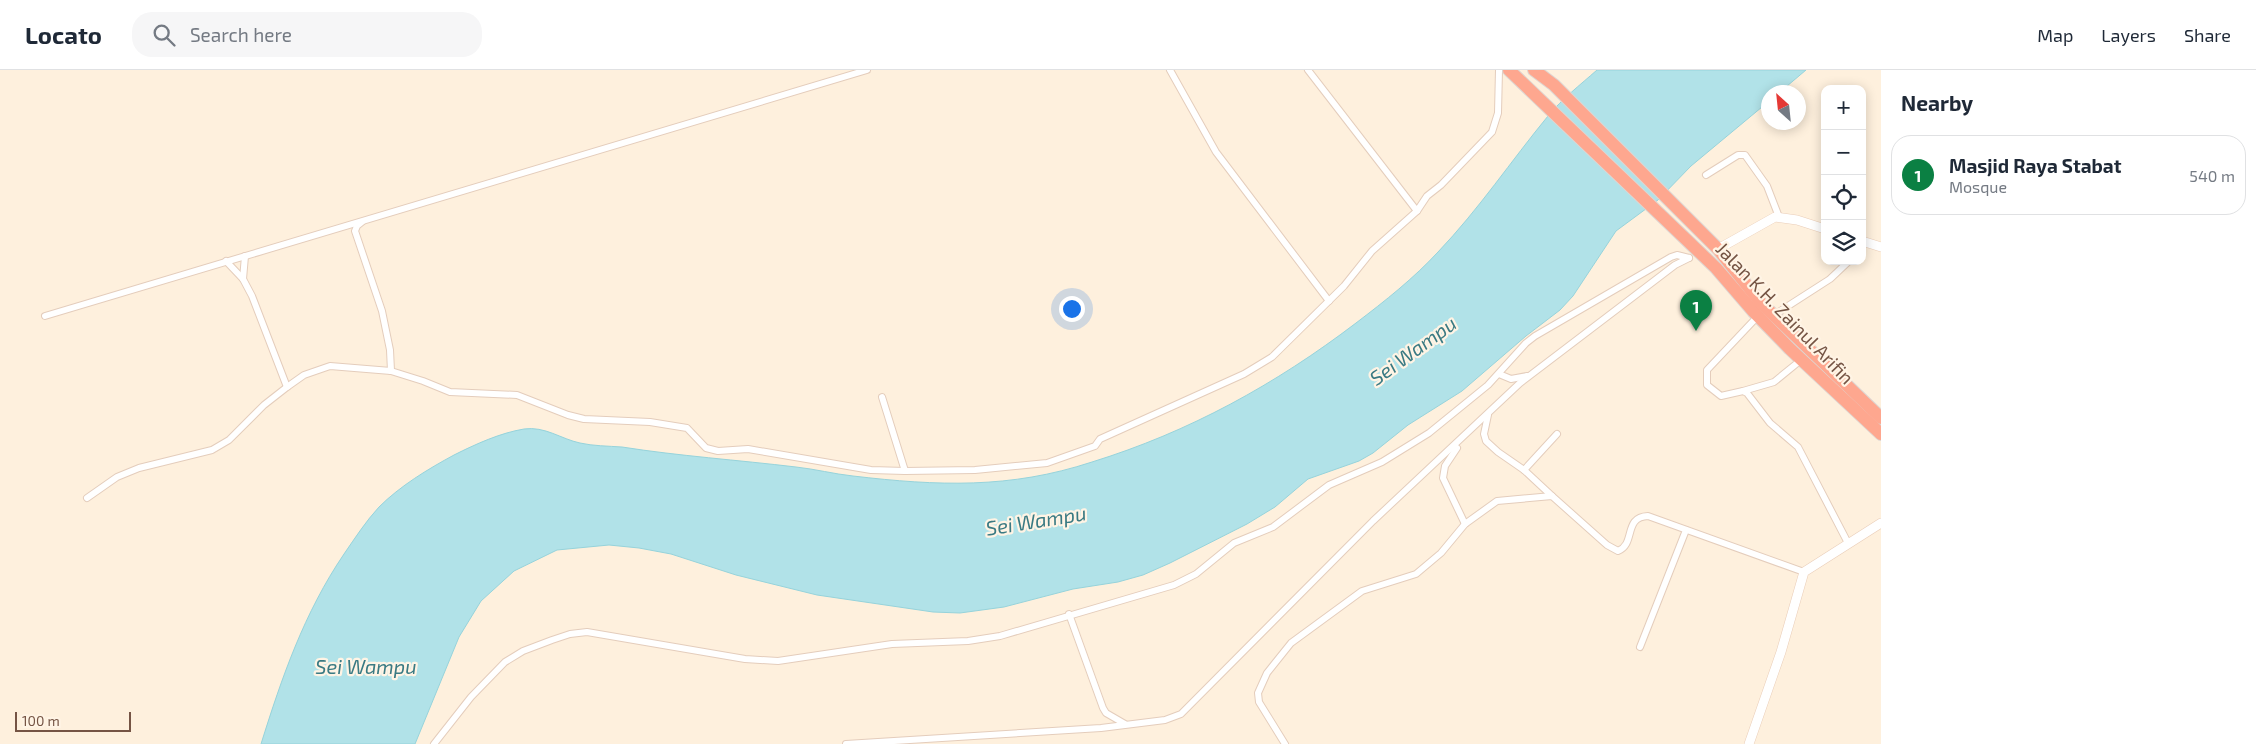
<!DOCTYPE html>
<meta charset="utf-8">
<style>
body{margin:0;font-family:"Exo 2",sans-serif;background:#f6f6f7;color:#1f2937}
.controls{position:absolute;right:15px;top:15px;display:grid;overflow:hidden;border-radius:10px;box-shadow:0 2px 12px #0003}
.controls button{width:45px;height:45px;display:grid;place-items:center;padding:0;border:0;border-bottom:1px solid #e0e1e3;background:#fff;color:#1f2937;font:25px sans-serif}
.compass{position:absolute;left:1761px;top:15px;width:45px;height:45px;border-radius:50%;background:#fff;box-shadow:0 2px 12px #0003;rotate:333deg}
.scale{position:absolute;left:15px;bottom:12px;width:116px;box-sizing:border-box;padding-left:5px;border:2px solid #755444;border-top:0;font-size:14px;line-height:18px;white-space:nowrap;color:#755444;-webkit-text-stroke:4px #fff4e5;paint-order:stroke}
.you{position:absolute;left:1071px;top:238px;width:18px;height:18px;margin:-12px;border:4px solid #fff;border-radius:50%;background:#1a73e8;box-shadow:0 0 0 8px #1a73e833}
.badge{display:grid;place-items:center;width:32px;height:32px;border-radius:50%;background:#0b8043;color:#fff;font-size:16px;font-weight:700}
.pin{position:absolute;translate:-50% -41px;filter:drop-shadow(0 1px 2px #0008)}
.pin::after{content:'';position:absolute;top:26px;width:18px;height:15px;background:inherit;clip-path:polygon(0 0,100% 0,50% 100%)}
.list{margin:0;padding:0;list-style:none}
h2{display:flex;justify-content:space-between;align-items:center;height:65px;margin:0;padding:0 20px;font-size:21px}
h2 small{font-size:16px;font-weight:400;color:#747a83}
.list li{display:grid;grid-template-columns:32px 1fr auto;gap:15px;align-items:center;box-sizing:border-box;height:80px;margin:0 10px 10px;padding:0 10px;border:1px solid #e0e1e3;border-radius:20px}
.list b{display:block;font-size:19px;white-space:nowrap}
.list p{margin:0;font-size:16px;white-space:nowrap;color:#747a83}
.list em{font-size:16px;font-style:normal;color:#747a83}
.icon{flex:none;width:28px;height:28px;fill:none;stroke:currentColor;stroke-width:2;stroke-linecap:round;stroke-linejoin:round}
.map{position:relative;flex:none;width:1881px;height:674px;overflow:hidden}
header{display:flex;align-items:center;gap:30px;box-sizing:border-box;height:70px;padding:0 25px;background:#fff;border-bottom:1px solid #e0e1e3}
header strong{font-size:24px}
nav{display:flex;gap:28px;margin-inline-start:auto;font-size:18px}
.search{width:350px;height:45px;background:#f6f6f7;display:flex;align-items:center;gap:12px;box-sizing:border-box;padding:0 18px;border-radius:20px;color:#747a83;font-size:19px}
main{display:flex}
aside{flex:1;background:#fff}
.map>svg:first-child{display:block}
.water{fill:#b1e2e8;stroke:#96d3db}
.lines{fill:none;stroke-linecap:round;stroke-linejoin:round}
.street-casing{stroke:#e4cdbc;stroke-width:8}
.secondary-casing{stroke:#eaceb9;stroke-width:10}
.highway-casing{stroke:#ded6d2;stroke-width:14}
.street{stroke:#fff;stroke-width:6}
.secondary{stroke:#fff;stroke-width:9}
.highway{stroke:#fea78f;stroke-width:12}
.labels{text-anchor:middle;stroke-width:4.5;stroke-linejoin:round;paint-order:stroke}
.street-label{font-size:19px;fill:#755444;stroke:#fff4e5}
.water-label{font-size:20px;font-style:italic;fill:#3a7a83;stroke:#fff4e5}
</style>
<header>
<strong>Locato</strong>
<div class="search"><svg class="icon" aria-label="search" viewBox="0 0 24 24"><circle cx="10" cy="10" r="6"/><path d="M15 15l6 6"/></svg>Search here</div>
<nav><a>Map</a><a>Layers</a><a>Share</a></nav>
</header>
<main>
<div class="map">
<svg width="1881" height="674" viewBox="0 0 1881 674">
<rect width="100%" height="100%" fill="#fef0dd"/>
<!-- water -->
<path class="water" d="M1597,0H1806L1780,22H1768V32L1691,96L1658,130L1616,161L1573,226L1560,240L1526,266L1462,321L1408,355L1373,383L1359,391L1308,409L1275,437L1247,454L1170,493L1143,505L1118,512L1073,519L1004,537L960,543L933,542L817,525L736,505L671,484L639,478L609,475L557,480L514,501L481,531L459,567L415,674H261C282,607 304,543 344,484C355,468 366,451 379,437C400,416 428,399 454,385C476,374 500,363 524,359C545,356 561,369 580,373C593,376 608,376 622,377C679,386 738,390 796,397C815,399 834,404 853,406C938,416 1010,419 1092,392C1189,362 1276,314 1356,253C1385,231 1414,208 1438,182C1479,139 1511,91 1548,46C1562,29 1580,15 1597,0Z"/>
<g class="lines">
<defs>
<g id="street">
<polyline points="1170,0 1216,82 1329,231"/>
<polyline points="1308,0 1417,141"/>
<polyline points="1706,105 1738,85 1745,85 1767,116 1779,147"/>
<polyline points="362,152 357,156 355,161 382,241 390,280 391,301"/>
<polyline points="245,186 243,209 252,226 287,317"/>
<polyline points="226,191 243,209"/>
<polyline points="1774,245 1830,209 1849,191"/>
<polyline points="45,246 867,0"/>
<polyline points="1758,246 1707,300 1707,315 1721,326 1743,321 1747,323 1770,353 1798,377 1848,473"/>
<polyline points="1499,304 1511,309 1527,306"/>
<polyline points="1743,321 1774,312 1801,290"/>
<polyline points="882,327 905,401 975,400 1047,393 1095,376 1100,369 1244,304 1272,287 1344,216 1372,181 1417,141 1427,126 1441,115 1492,62 1498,43 1499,0"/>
<polyline points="1488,345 1484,364 1486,371 1498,382 1524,400 1552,426"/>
<polyline points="1457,378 1445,396 1443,408 1465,454"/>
<polyline points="1524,400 1557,364"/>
<polyline points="87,428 117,407 139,398 212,380 229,370 264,335 287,317 304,305 330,296 391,301 423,311 450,322 517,325 568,345 584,349 650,352 687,358 706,378 718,381 748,379 871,400 905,401"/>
<polyline points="1069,544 1103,638 1106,643 1125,654"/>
<polyline points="1640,577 1686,460"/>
<polyline points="434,674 471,627 505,592 523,581 552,570 570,564 587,562 745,589 778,591 892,574 968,571 1000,566 1174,515 1196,504 1234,473 1273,457 1329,415 1382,392 1429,363 1488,315 1526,273 1535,266 1671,187 1677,185 1689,188"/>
<polyline points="846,674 1101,658 1165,650 1181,644 1373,451 1520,313 1675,195 1689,188"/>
<path d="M1285,674L1259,632L1258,623L1267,603L1291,573L1362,521L1416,504L1441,483L1465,454L1497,431L1552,426L1607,475L1618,481C1636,474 1623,447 1648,446L1804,502"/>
</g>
<g id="secondary">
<polyline points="1862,171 1881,177"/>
<polyline points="1718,179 1775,147 1797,150 1825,159"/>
<polyline points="1749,674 1781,582 1804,502 1881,453"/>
</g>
<g id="highway">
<polyline points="1509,0 1716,198 1753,241 1790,279 1881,364"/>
<polyline points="1534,0 1554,15 1718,179 1761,233 1881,348"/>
</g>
</defs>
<!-- street casing -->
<use href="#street" class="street-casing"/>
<!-- secondary casing -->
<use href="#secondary" class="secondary-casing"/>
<!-- highway casing -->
<use href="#highway" class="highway-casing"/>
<!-- street -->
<use href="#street" class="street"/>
<!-- secondary -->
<use href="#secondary" class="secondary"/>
<!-- highway -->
<use href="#highway" class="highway"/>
</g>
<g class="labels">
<!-- street labels -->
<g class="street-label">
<text transform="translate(1785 243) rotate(46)" y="7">Jalan K.H. Zainul Arifin</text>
</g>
<!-- water labels -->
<g class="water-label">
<text transform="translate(1413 281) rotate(-36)" y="7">Sei Wampu</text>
<text transform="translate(1036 451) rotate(-9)" y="7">Sei Wampu</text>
<text x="366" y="604">Sei Wampu</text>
</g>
</g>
</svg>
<div class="controls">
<button>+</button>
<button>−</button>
<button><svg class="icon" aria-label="locate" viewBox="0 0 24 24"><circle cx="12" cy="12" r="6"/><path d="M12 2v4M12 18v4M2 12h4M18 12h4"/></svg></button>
<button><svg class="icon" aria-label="layers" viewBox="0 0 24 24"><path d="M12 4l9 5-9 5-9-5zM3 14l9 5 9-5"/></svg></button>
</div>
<svg class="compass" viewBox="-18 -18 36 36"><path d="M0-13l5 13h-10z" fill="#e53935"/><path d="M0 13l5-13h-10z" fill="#747a83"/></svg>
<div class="scale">100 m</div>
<div class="you"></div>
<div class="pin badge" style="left:1696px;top:261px">1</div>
</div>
<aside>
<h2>Nearby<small></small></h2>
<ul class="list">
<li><span class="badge">1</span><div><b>Masjid Raya Stabat</b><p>Mosque</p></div><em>540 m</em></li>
</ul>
</aside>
</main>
